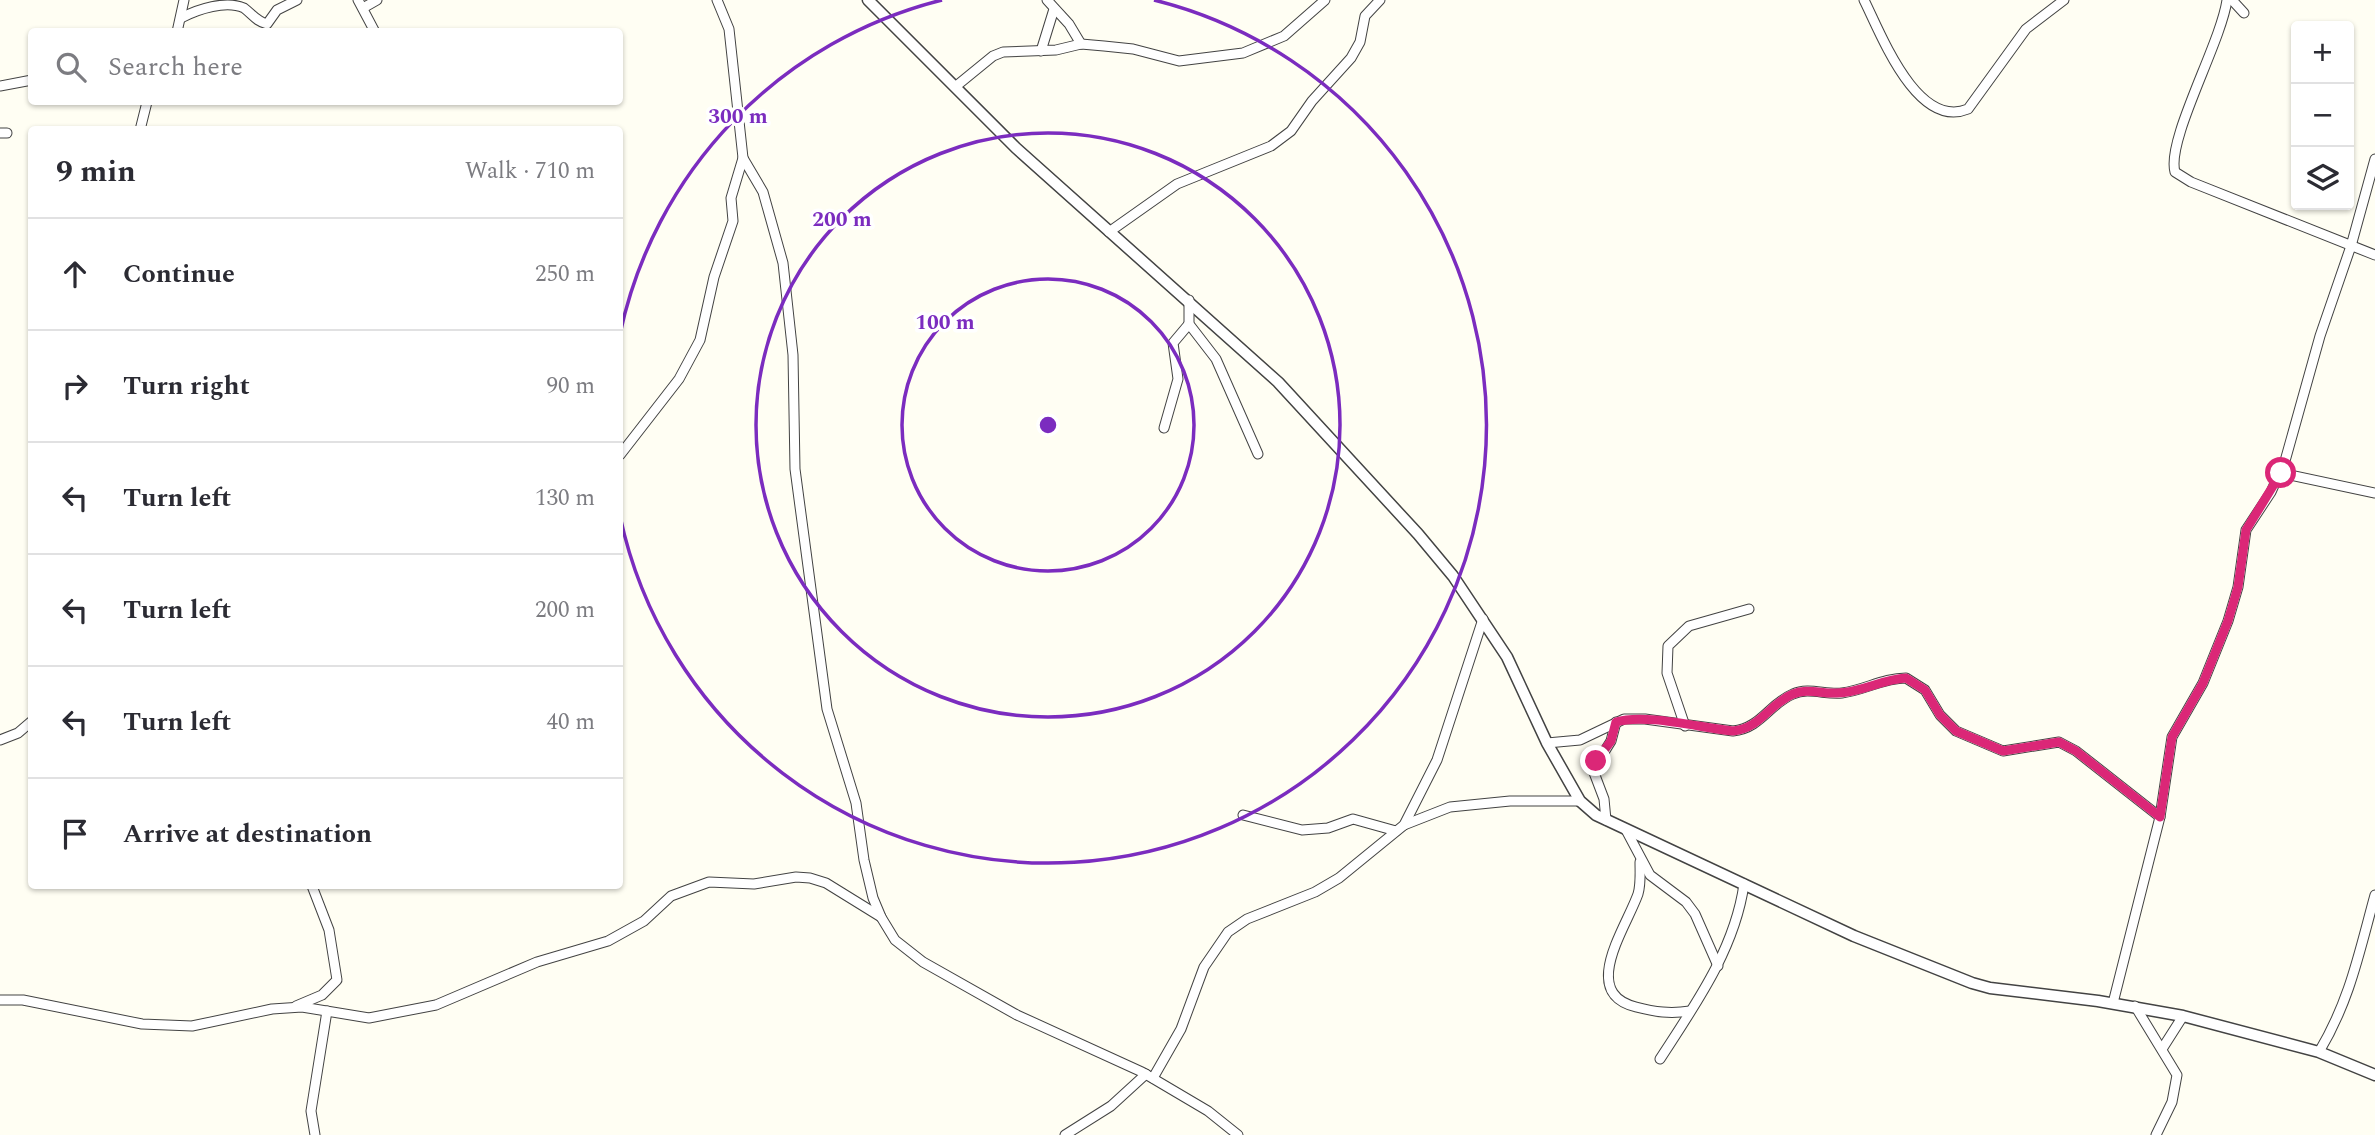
<!DOCTYPE html>
<meta charset="utf-8">
<style>
body{margin:0;font-family:Spectral,serif;background:#f2f2f3;color:#2b2b33}
.controls{position:absolute;right:21px;top:21px;display:grid;overflow:hidden;border-radius:7px;box-shadow:0 2px 5px #0004}
.controls button{width:63px;height:63px;display:grid;place-items:center;padding:0;border:0;border-bottom:2px solid #e1e1e2;background:#fff;color:#2b2b33;font:35px sans-serif}
.stop{position:absolute;width:21px;height:21px;margin:-16px;border:5px solid #db2777;border-radius:50%;background:#fff}
.stop.end{background:#db2777;border-color:#fff;box-shadow:0 2px 7px #0008}
.list{margin:0;padding:0;list-style:none}
h2{display:flex;justify-content:space-between;align-items:center;height:91px;margin:0;padding:0 28px;font-size:30px}
h2 small{font-size:23px;font-weight:400;color:#7c7c81}
.list li{display:grid;grid-template-columns:46px 1fr auto;gap:21px;align-items:center;box-sizing:border-box;height:112px;padding:0 28px;border-top:2px solid #e1e1e2}
.list b{display:block;font-size:26px;white-space:nowrap}
.list em{font-size:23px;font-style:normal;color:#7c7c81}
.icon{flex:none;width:38px;height:38px;fill:none;stroke:currentColor;stroke-width:2;stroke-linecap:round;stroke-linejoin:round}
.map{position:relative;flex:none;width:2375px;height:1135px;overflow:hidden}
.search{position:absolute;background:#fff;box-shadow:0 2px 5px #0004;left:28px;top:28px;width:595px;height:77px;display:flex;align-items:center;gap:18px;box-sizing:border-box;padding:0 24px;border-radius:7px;color:#7c7c81;font-size:26px}
.panel{position:absolute;background:#fff;box-shadow:0 2px 5px #0004;left:28px;top:126px;width:595px;height:763px;border-radius:7px}
.map>svg:first-child{display:block}
.lines{fill:none;stroke-linecap:round;stroke-linejoin:round}
.minor-casing{stroke:#434343;stroke-width:11}
.tertiary-casing{stroke:#434343;stroke-width:13}
.minor{stroke:#fff;stroke-width:9}
.tertiary{stroke:#fff;stroke-width:10}
.route{stroke:#db2777;stroke-width:9}
.ring{fill:none;stroke:#7b2cbf;stroke-width:3.5}
.centre{fill:#7b2cbf;stroke:#fff;stroke-width:3.5}
.ring-label{font-size:21px;text-anchor:middle;font-weight:bold;fill:#7b2cbf;stroke:#fff;stroke-width:7;stroke-linejoin:round;paint-order:stroke}
</style>
<div class="map">
<svg width="2375" height="1135" viewBox="0 0 2375 1135">
<rect width="100%" height="100%" fill="#fffef3"/>
<g class="lines">
<defs>
<g id="minor">
<polyline points="358,0 375,32"/>
<polyline points="1047,0 1069,24 1081,44"/>
<path d="M1864,0C1881,34 1917,130 1968,109L2026,29L2064,0"/>
<path d="M2227,0C2221,43 2166,140 2175,172L2191,182L2375,255"/>
<polyline points="2232,0 2244,13"/>
<polyline points="363,8 377,0"/>
<path d="M181,18C198,9 226,0 244,8C253,15 256,21 267,24L277,10L297,0"/>
<polyline points="177,32 184,0"/>
<polyline points="1041,51 1054,9"/>
<polyline points="0,86 32,80"/>
<polyline points="955,87 993,56 1003,52 1056,50 1081,44 1104,46 1133,49 1179,61 1243,53 1284,36 1325,0"/>
<polyline points="140,130 147,102"/>
<polyline points="0,133 7,133"/>
<polyline points="743,158 763,192 783,263 793,355 795,469 827,709 856,803 864,860 873,898 881,917 895,940 923,962 1017,1015 1142,1072 1208,1111 1238,1135"/>
<polyline points="1109,232 1177,184 1271,146 1291,131 1312,101 1351,58 1360,42 1365,16 1380,0"/>
<polyline points="1189,300 1189,324 1216,359 1258,454"/>
<polyline points="1164,428 1178,379 1173,343 1189,324"/>
<polyline points="620,455 679,379 700,340 714,277 733,221 731,198 743,158 729,29 717,0"/>
<polyline points="2281,473 2375,493"/>
<polyline points="1685,726 1667,673 1668,646 1689,626 1749,609"/>
<polyline points="0,740 18,733 32,721"/>
<path d="M1547,743L1580,740L1624,719H1645L1733,731C1761,728 1769,704 1793,694C1808,687 1826,695 1842,693C1865,690 1883,678 1906,678L1925,690L1940,715L1956,731L2003,751L2059,742L2076,751L2160,817"/>
<polyline points="1243,815 1302,830 1328,828 1353,819 1396,831"/>
<polyline points="1606,820 1604,799 1593,770 1611,741 1616,722"/>
<polyline points="1404,825 1450,807 1510,801 1580,801"/>
<polyline points="1626,830 1650,875 1686,902 1695,914 1718,966"/>
<path d="M1640,862C1640,872 1641,884 1638,894C1626,928 1579,993 1636,1007C1655,1012 1670,1014 1690,1011"/>
<polyline points="0,1000 23,1000 142,1024 192,1026 272,1009 302,1007 369,1018 436,1005 537,962 608,941 644,921 671,896 709,882 754,884 796,877 810,878 826,883 881,917"/>
<polyline points="2113,1003 2160,817 2172,737 2203,683 2228,621 2238,587 2246,530 2271,492 2285,461 2320,336 2351,246 2375,159"/>
<polyline points="296,1006 322,995 337,980 329,930 312,886"/>
<polyline points="2135,1006 2177,1075 2172,1102 2156,1135"/>
<polyline points="2162,1049 2183,1016"/>
<path d="M2319,1052C2350,1000 2359,953 2375,895"/>
<path d="M1660,1059C1695,1005 1735,949 1744,884"/>
<polyline points="1153,1078 1181,1029 1204,967 1228,932 1247,919 1315,892 1339,878 1404,825 1437,760 1483,619"/>
<polyline points="315,1135 311,1111 327,1011"/>
<polyline points="1065,1135 1111,1106 1146,1074"/>
</g>
<polyline id="tertiary" points="868,0 1016,148 1278,382 1418,534 1453,576 1507,657 1547,743 1580,801 1596,815 1854,936 1972,983 1990,988 2098,1001 2183,1016 2319,1052 2375,1075"/>
</defs>
<!-- minor casing -->
<use href="#minor" class="minor-casing"/>
<!-- tertiary casing -->
<use href="#tertiary" class="tertiary-casing"/>
<!-- minor -->
<use href="#minor" class="minor"/>
<!-- tertiary -->
<use href="#tertiary" class="tertiary"/>
</g>
<g class="lines">
<!-- route -->
<path class="route" d="M1596,761L1611,741L1616,722C1645,713 1701,728 1733,731C1761,728 1769,704 1793,694C1807,688 1822,694 1837,693C1861,693 1882,679 1906,678L1925,690L1940,715L1956,731L2003,751L2059,742L2076,751L2160,817L2172,737L2203,683L2228,621L2238,587L2246,530L2281,473"/>
</g>
<!-- distance rings -->
<g class="ring">
<circle cx="1048" cy="425" r="146"/>
<circle cx="1048" cy="425" r="292"/>
<path d="M620 334A438 438 0 0 1 942 0M1154 0A438 438 0 1 1 620 516"/>
</g>
<circle cx="1048" cy="425" r="10" class="centre"/>
<g class="ring-label">
<text x="738" y="123">300 m</text>
<text x="842" y="226">200 m</text>
<text x="945" y="329">100 m</text>
</g>
</svg>
<div class="controls">
<button>+</button>
<button>−</button>
<button><svg class="icon" aria-label="layers" viewBox="0 0 24 24"><path d="M12 4l9 5-9 5-9-5zM3 14l9 5 9-5"/></svg></button>
</div>
<div class="stop" style="left:2281px;top:473px"></div>
<div class="stop end" style="left:1596px;top:761px"></div>
<div class="search"><svg class="icon" aria-label="search" viewBox="0 0 24 24"><circle cx="10" cy="10" r="6"/><path d="M15 15l6 6"/></svg>Search here</div>
<section class="panel">
<h2>9 min<small>Walk · 710 m</small></h2>
<ul class="list">
<li><svg class="icon" aria-label="ahead" viewBox="0 0 24 24"><path d="M12 20V5M6 11l6-6 6 6"/></svg><div><b>Continue</b></div><em>250 m</em></li>
<li><svg class="icon" aria-label="right" viewBox="0 0 24 24"><path d="M7 20v-9h11M14 6l5 5-5 5"/></svg><div><b>Turn right</b></div><em>90 m</em></li>
<li><svg class="icon" aria-label="left" viewBox="0 0 24 24"><path d="M17 20v-9H6M10 6l-5 5 5 5"/></svg><div><b>Turn left</b></div><em>130 m</em></li>
<li><svg class="icon" aria-label="left" viewBox="0 0 24 24"><path d="M17 20v-9H6M10 6l-5 5 5 5"/></svg><div><b>Turn left</b></div><em>200 m</em></li>
<li><svg class="icon" aria-label="left" viewBox="0 0 24 24"><path d="M17 20v-9H6M10 6l-5 5 5 5"/></svg><div><b>Turn left</b></div><em>40 m</em></li>
<li><svg class="icon" aria-label="arrive" viewBox="0 0 24 24"><path d="M6 21V4h12l-3 4 3 4H6"/></svg><div><b>Arrive at destination</b></div></li>
</ul>
</section>
</div>
